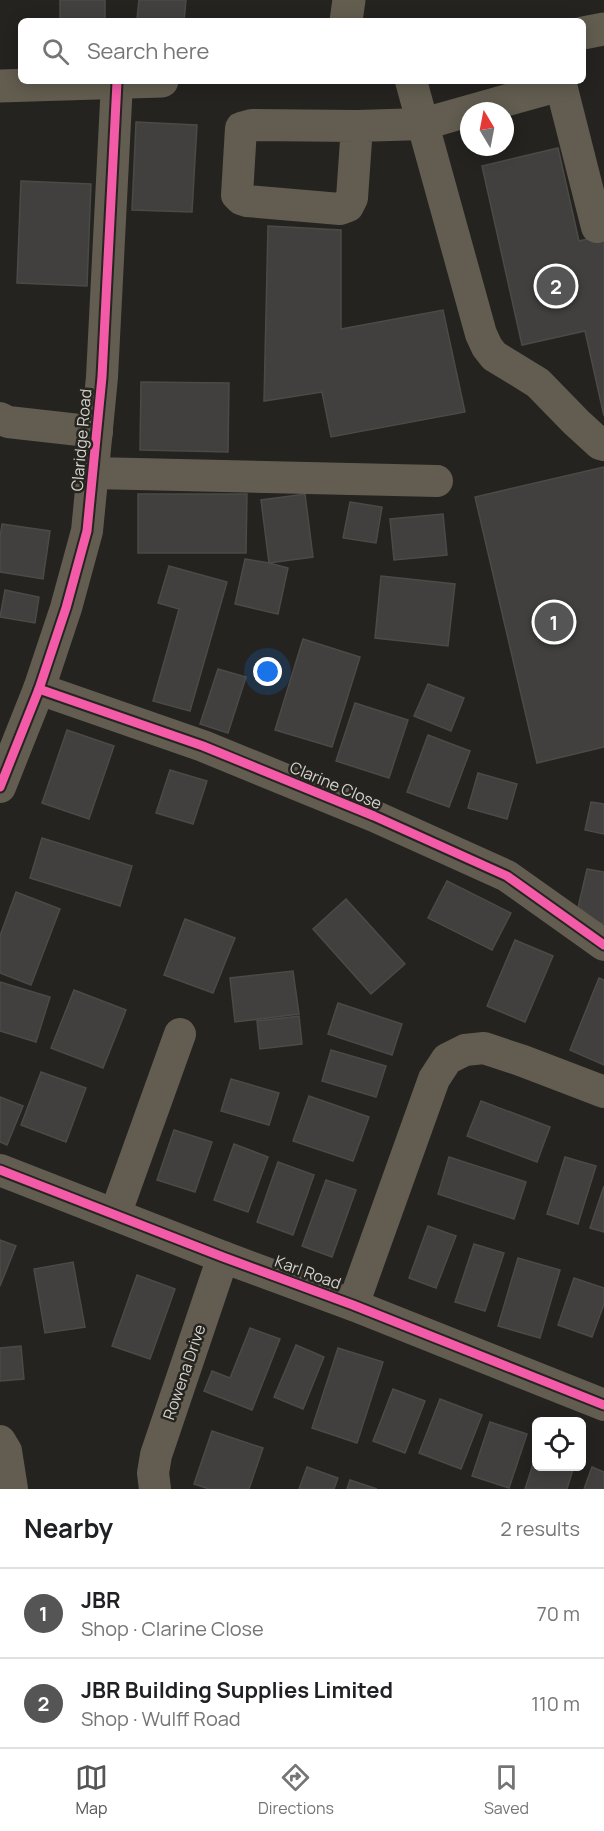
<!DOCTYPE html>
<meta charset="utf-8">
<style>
body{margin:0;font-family:Manrope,sans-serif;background:#f2f2f2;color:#202124}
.controls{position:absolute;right:18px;bottom:18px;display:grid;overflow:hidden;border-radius:9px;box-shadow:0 3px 15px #0003}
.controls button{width:54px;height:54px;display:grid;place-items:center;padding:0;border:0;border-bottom:2px solid #e0e0e0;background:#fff;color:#202124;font:30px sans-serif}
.compass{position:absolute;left:460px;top:102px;width:54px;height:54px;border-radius:50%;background:#fff;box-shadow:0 3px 15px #0003;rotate:350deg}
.you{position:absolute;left:268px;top:672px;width:21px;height:21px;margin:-15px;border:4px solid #fff;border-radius:50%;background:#1a73e8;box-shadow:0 0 0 9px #1a73e833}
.badge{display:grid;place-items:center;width:39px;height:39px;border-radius:50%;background:#555;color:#fff;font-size:20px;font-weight:700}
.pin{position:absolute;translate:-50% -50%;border:3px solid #fff;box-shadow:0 2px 6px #0006}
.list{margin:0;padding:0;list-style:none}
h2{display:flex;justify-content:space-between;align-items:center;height:78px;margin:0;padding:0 24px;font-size:26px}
h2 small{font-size:20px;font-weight:400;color:#757577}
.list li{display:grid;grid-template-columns:39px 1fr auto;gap:18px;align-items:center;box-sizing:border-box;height:90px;padding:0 24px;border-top:2px solid #e0e0e0}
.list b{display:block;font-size:22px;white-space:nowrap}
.list p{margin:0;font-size:20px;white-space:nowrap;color:#757577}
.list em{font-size:20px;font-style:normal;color:#757577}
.icon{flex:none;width:33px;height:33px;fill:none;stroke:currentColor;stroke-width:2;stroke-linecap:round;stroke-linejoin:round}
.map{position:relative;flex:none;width:604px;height:1489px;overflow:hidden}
.search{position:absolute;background:#fff;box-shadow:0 3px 15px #0003;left:18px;right:18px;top:18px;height:66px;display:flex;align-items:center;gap:15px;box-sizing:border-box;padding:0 21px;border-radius:9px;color:#757577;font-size:22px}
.sheet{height:258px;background:#fff}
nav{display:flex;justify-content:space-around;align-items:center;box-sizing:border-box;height:84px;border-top:2px solid #e0e0e0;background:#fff;font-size:16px;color:#757577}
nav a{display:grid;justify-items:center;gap:3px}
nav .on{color:#555}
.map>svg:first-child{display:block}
.building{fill:#41403e;stroke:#4b4a47;stroke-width:1.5}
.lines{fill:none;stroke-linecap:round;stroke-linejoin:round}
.minor{stroke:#625d50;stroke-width:32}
.major{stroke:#625d4f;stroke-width:33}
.cycleway-casing{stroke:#26241e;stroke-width:13}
.cycleway{stroke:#f35aa7;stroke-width:9}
.labels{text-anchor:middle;stroke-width:5;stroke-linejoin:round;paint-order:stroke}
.street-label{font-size:16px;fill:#d3d2ce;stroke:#26241e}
</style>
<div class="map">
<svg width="604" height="1489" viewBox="0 0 604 1489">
<rect width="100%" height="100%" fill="#242320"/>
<!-- building -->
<g class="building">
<rect x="60" y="0" width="45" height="21"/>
<polygon points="139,0 186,0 184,21 137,19"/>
<polygon points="136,122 197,125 192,212 132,210"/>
<polygon points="558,148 579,241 604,235 604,416 585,331 522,345 482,166"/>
<polygon points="21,181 91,184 87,286 17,283"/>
<polygon points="268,226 341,230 341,329 443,310 465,412 331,437 322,392 264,401"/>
<polygon points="141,382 229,383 228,452 140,450"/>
<polygon points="604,467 604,747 537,763 475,497"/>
<polygon points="138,494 247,494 246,553 138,553"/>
<polygon points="305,494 313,557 269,563 261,500"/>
<polygon points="350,502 382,507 376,543 343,538"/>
<polygon points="443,514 447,555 394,560 390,519"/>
<polygon points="2,524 50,531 43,579 0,572 0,538"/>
<polygon points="245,559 269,563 288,568 278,614 235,604"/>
<polygon points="169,566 227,582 190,711 153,701 179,609 158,603"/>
<polygon points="381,576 455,584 448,646 375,638"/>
<polygon points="5,590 39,597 35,623 0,617"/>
<polygon points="303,639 360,657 332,747 275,730"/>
<polygon points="218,669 246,677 228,733 200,724"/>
<polygon points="428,684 464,698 451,731 414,716"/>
<polygon points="355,703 408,720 389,778 336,761"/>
<polygon points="67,730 114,746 89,819 42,803"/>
<polygon points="428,735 470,751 449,807 407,792"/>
<polygon points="170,770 207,781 193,824 156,813"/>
<polygon points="478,773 517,784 507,819 468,808"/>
<polygon points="591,802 604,804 604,834 585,830"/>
<polygon points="42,838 132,866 120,906 30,878"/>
<polygon points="587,869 604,872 604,924 576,916"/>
<polygon points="447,881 511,913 492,950 428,918"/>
<polygon points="16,892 60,909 31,985 0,973 0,936"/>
<polygon points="346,899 405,964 371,994 313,929"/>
<polygon points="185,919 235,938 213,993 164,975"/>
<polygon points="515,940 553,956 525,1022 487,1006"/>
<polygon points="293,971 299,1014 235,1022 230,978"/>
<polygon points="599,978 604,980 604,1065 570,1050"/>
<polygon points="0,982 50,997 36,1042 0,1031"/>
<polygon points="74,990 126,1010 103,1068 51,1048"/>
<polygon points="338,1003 402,1024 392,1055 328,1034"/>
<polygon points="299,1016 302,1044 260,1049 257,1021"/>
<polygon points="331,1050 386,1066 376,1097 322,1081"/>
<polygon points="41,1072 86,1088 66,1142 21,1125"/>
<polygon points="231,1079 279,1093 269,1125 221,1111"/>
<polygon points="309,1096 369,1117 353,1161 293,1141"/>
<polygon points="0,1097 23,1106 7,1145 0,1142"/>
<polygon points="481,1101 550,1127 537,1162 467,1136"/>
<polygon points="174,1130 212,1142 195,1192 157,1180"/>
<polygon points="234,1144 268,1157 248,1212 214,1200"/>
<polygon points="449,1157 526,1182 514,1219 438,1194"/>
<polygon points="565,1157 596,1166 578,1224 547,1214"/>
<polygon points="278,1162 314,1175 293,1235 257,1222"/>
<polygon points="326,1180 356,1190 332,1257 302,1246"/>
<polygon points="604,1186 604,1232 590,1228"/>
<polygon points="428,1226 456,1236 436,1288 409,1278"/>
<polygon points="0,1240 16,1246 0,1286"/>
<polygon points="474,1244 504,1253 485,1311 455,1302"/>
<polygon points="518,1258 560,1270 540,1338 498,1326"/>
<polygon points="73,1262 85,1327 45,1333 34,1269"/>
<polygon points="137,1275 175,1289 150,1359 112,1346"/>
<polygon points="574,1278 604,1288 604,1304 592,1337 558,1325"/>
<polygon points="250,1328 280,1339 252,1410 204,1391 212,1371 230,1378"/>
<polygon points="296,1345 324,1357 303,1409 274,1397"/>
<polygon points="21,1346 24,1379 0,1381 0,1348"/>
<polygon points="338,1348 383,1362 357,1443 312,1428"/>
<polygon points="393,1389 425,1401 405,1453 373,1441"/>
<polygon points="440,1399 482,1415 461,1469 419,1453"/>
<polygon points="490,1422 527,1434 509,1488 472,1476"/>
<polygon points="212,1431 263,1448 249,1489 209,1489 194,1484"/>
<polygon points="536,1455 536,1466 574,1466 567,1489 525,1489"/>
<polygon points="307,1467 338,1478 334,1489 299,1489"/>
<polygon points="592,1467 604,1472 604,1489 584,1489"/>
<polygon points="350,1480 377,1489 347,1489"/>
</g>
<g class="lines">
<!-- minor -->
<g class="minor">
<polyline points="411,81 481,334 487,347 494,356 538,383 576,422 600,444 604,445"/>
<polyline points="560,81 597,227"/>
<polyline points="357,126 352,198 348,206 340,209 247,201 241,199 237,195 241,128 252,125 357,126 423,124 561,85"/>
<polyline points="0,418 8,422 97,432"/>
<polyline points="93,473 437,481"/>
<polyline points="39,689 203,746 374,816 507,876 604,945"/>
<polyline points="0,787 39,689 66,608 87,531 102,377 117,82"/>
<polyline points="0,1170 223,1257 353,1305 604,1405"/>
<polyline points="115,1215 180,1034"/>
<polyline points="353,1305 434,1079 447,1059 465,1050 484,1048 523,1061 604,1092"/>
<polyline points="0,1441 6,1451 12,1489"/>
<polyline points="155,1489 153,1473 156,1455 223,1257"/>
</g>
<!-- major -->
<g class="major">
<polyline points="346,21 349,0"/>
<polyline points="583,33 604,29"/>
<polyline points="0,86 162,81"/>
</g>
<defs>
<g id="cycleway">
<polyline points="39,689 203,746 374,816 507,876 604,945"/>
<polyline points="0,787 39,689 66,608 87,531 102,377 117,82"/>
<polyline points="0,1170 223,1257 353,1305 604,1405"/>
</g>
</defs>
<!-- cycleway casing -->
<use href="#cycleway" class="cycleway-casing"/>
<!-- cycleway -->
<use href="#cycleway" class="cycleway"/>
</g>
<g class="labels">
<!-- street labels -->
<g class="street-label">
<text transform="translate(81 440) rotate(-85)" y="6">Claridge Road</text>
<text transform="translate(336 785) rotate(23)" y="6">Clarine Close</text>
<text transform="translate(308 1272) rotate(20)" y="6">Karl Road</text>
<text transform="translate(184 1372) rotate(-71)" y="6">Rowena Drive</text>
</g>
</g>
</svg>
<div class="controls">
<button><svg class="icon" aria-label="locate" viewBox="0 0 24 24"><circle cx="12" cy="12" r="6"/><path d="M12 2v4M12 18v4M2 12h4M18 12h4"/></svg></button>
</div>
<svg class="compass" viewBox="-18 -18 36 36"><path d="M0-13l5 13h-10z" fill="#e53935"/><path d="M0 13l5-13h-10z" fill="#757577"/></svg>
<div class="you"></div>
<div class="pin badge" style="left:554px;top:622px">1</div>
<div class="pin badge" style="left:556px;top:286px">2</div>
<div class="search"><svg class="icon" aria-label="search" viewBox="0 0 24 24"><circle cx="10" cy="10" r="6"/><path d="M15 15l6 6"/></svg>Search here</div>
</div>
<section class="sheet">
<h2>Nearby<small>2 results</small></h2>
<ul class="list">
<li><span class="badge">1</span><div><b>JBR</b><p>Shop · Clarine Close</p></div><em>70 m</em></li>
<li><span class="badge">2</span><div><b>JBR Building Supplies Limited</b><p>Shop · Wulff Road</p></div><em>110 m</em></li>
</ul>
</section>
<nav>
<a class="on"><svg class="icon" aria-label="map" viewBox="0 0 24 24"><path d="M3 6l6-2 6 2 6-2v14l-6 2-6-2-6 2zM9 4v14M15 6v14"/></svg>Map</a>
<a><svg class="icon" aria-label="directions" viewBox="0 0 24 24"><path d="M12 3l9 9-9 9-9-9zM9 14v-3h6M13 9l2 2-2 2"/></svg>Directions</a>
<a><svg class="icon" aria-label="saved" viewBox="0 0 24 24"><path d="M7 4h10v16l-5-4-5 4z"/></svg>Saved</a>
</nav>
